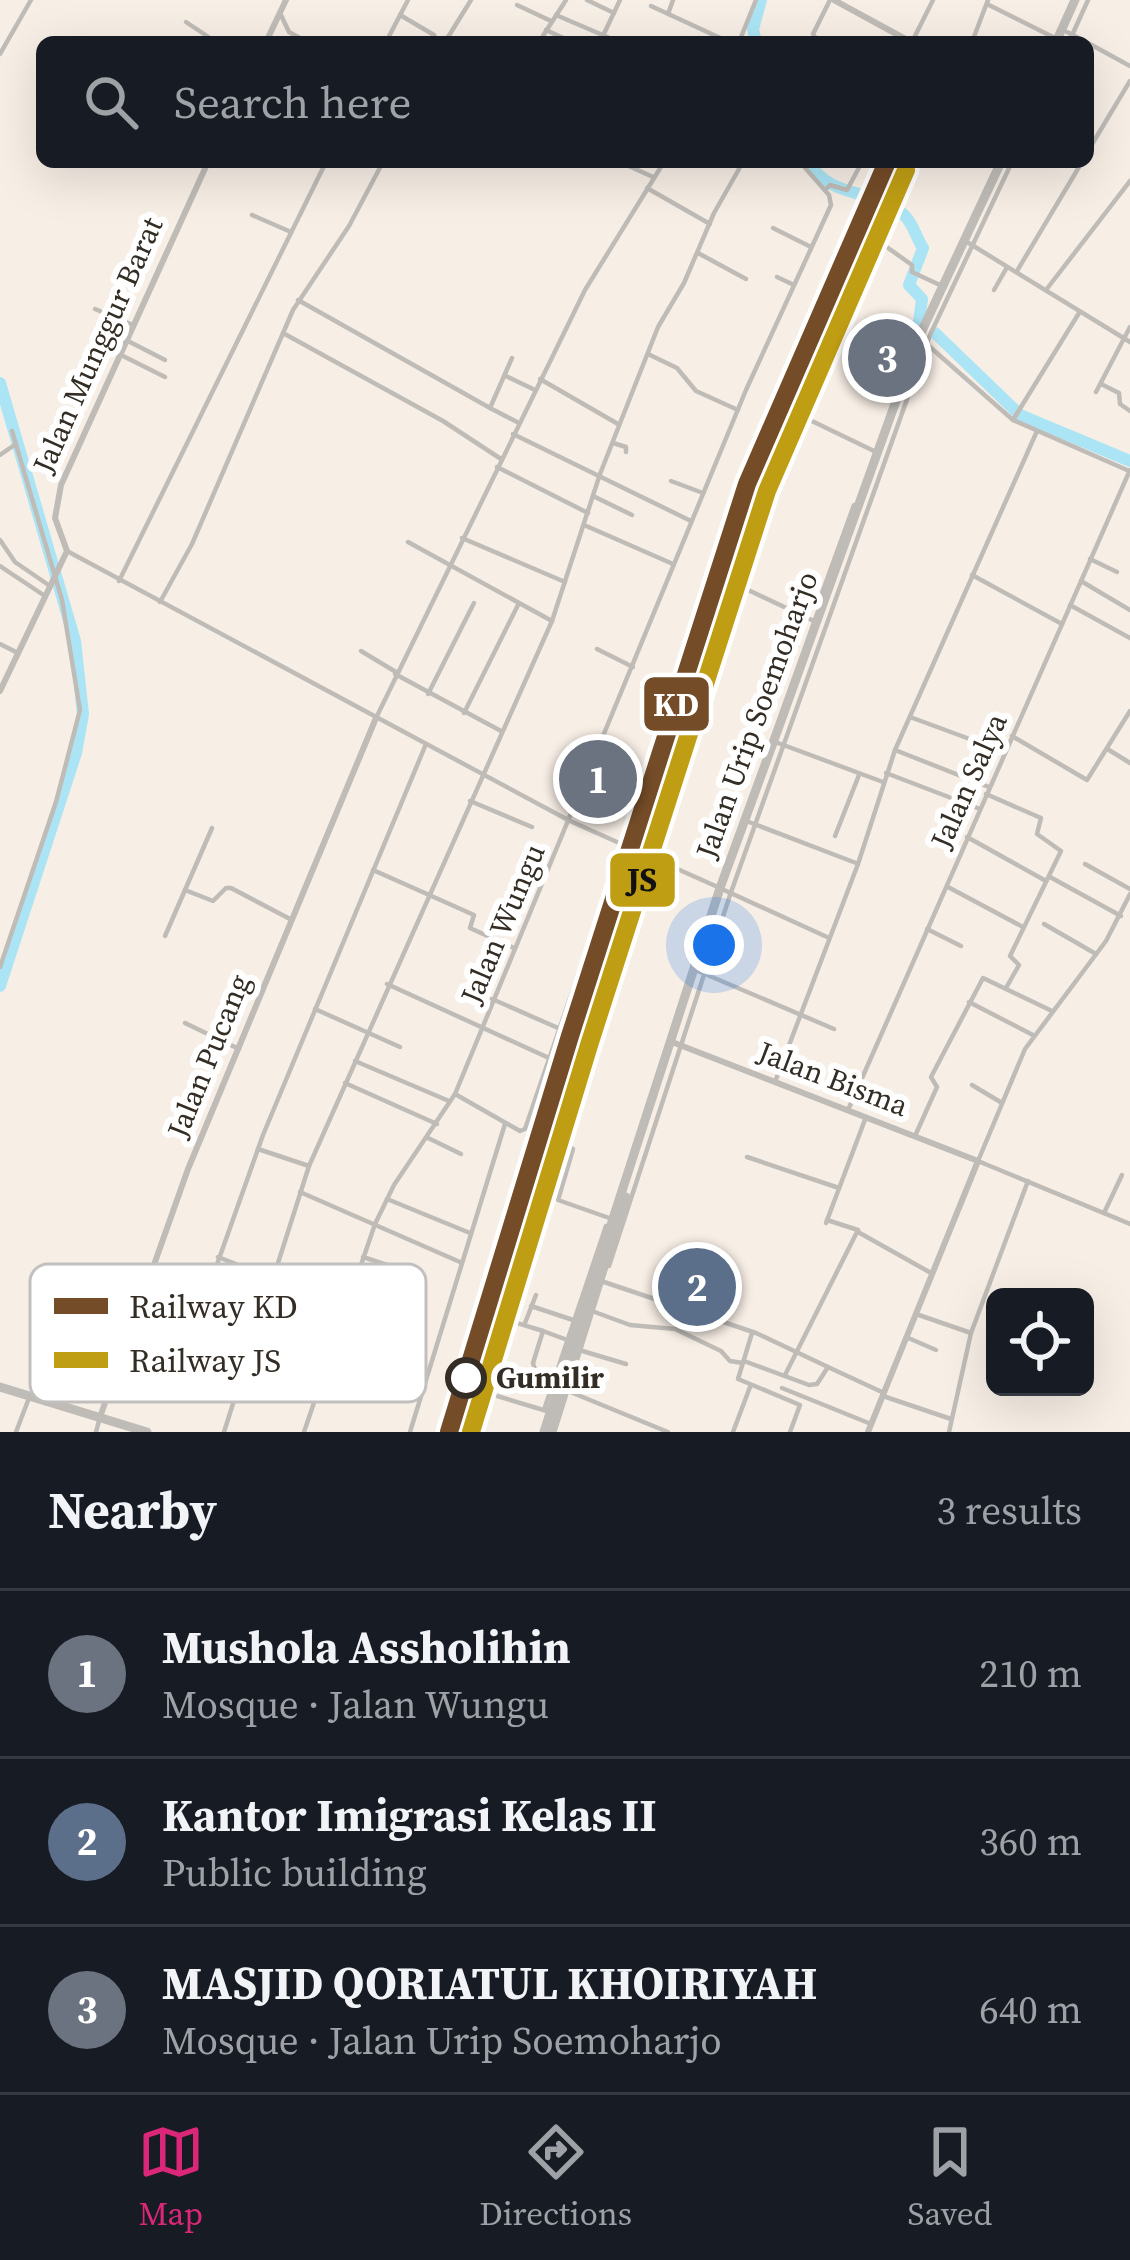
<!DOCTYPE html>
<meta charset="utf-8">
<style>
body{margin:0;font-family:"Source Serif 4",serif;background:#242831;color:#f1f3f6}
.controls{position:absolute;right:36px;bottom:36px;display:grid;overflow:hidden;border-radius:18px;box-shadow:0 12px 48px #0002}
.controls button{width:108px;height:108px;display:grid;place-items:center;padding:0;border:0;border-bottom:3px solid #363941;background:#171b24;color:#f1f3f6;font:60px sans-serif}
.you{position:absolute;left:714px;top:945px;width:42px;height:42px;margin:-30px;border:9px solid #fff;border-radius:50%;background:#1a73e8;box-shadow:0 0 0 18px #1a73e833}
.badge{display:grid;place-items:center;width:78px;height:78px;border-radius:50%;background:#db2777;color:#fff;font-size:39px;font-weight:700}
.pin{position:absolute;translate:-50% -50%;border:6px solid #fff;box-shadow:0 3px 12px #0006}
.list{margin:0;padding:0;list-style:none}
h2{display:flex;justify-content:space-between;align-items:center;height:156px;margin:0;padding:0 48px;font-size:51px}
h2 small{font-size:39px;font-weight:400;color:#9ea1a6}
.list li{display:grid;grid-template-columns:78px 1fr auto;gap:36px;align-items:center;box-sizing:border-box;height:168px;padding:0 48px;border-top:3px solid #363941}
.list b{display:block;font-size:45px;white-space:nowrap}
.list p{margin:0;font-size:39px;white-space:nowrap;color:#9ea1a6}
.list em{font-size:39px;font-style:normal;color:#9ea1a6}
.icon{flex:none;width:66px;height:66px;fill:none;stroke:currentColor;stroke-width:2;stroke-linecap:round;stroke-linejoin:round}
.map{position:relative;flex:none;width:1130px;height:1432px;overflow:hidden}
.search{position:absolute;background:#171b24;box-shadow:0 12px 48px #0002;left:36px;right:36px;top:36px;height:132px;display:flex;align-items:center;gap:30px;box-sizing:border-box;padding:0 42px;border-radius:18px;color:#9ea1a6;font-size:45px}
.sheet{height:660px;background:#171b24}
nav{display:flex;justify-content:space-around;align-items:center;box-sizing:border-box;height:168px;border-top:3px solid #363941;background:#171b24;font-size:33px;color:#9ea1a6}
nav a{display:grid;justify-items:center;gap:6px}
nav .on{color:#db2777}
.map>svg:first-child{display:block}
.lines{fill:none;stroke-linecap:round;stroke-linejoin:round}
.river{stroke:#abe5f5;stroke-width:12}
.pedestrian{stroke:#bfbcb8;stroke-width:4.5}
.minor{stroke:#bfbcb8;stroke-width:4.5}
.tertiary{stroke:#bfbcb8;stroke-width:6}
.trunk{stroke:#bfbcb8;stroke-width:9}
.rail-1-casing{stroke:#fff;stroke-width:27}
.rail-2-casing{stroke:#fff;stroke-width:27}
.rail-1{stroke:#744c28;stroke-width:18}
.rail-2{stroke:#c09e14;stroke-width:18}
.stop-dot{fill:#fff;stroke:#342d25;stroke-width:6}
.labels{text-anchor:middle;stroke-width:12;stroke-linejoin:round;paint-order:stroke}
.street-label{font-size:30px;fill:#342d25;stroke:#fff}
.stop-label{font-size:30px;font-weight:bold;fill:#342d25;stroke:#fff;text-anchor:start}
.key{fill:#fff;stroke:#c2c0be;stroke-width:3}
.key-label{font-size:33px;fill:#342d25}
.line-badge{stroke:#fff;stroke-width:4.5}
.badge-label{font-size:33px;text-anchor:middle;font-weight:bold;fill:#fff}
.pale-badge-label{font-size:33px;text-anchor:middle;font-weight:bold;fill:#111}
</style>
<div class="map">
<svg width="1130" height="1432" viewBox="0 0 1130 1432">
<rect width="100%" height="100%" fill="#f7eee5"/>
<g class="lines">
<!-- river -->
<g class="river">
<polyline points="756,42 753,29 761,0"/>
<path d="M808,162C833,201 872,187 903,214C914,224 915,236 923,248L909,285L922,299L919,322"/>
<polyline points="935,333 1020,415 1130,461"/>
<polyline points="0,383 75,641 83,714 76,753 0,986"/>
</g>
<!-- pedestrian -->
<g class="pedestrian">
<polyline points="1069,42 1088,0"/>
<polyline points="821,596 854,505"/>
<polyline points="609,1266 730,895 930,335 1012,162"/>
<polyline points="544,1410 606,1226"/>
</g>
<!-- minor -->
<g class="minor">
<polyline points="587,0 614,13"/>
<polyline points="987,4 1057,39"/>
<polyline points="517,5 551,21"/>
<polyline points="651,6 729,42"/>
<polyline points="280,13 289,32 307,42"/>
<polyline points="668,14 673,0"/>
<polyline points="400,15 434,35 437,42"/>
<polyline points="556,15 619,42"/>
<polyline points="186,22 216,42"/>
<polyline points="546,30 572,42"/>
<polyline points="1067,32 1086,42"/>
<polyline points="386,42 408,0"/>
<polyline points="445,42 471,0"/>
<polyline points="539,42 566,0"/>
<polyline points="600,42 620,0"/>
<polyline points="679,42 682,38 691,42"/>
<polyline points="739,42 756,0"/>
<polyline points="818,42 813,34 830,0"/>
<polyline points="912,42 933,0"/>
<polyline points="972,42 988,0"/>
<polyline points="1088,43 1130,66"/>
<polyline points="0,54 31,0"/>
<polyline points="1088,151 1130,81"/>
<polyline points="620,162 653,177"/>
<polyline points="647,188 710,224"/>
<polyline points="825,190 830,185 847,190 862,162"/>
<polyline points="252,215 291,232"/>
<polyline points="773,228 811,247"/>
<polyline points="867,233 912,265 912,272 942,286"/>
<polyline points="967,242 1130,342"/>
<polyline points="698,253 746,279"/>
<polyline points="1017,271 1082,162"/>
<polyline points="777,277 794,285"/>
<polyline points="994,290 1006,269"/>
<polyline points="1046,290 1130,181"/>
<polyline points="298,300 490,408 512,358"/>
<polyline points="95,309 133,325"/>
<polyline points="283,333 443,421 501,459"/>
<polyline points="126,340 165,360"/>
<polyline points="922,340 1013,420 1127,470"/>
<polyline points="119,354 165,377"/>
<polyline points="648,354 677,368 696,391 738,410"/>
<polyline points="506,376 533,389"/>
<polyline points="540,379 618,424"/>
<polyline points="1101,384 1119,393 1120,404 1130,411"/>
<polyline points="1096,392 1130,327"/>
<polyline points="490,408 517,422"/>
<polyline points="787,409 874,451"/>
<polyline points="1013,420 1079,313"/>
<polyline points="513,434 691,521"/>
<polyline points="613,443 626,447 626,452"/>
<polyline points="0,455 16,444"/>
<polyline points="497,467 588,513"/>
<polyline points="671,481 703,493"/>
<polyline points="593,496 632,515"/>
<polyline points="584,525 673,564"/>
<polyline points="462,538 565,582"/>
<polyline points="0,540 15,562 50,586"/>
<polyline points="408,542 552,621 600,474 658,327 684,283 714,213 743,162"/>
<polyline points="67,551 570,821 720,888"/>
<polyline points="1090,559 1117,572"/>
<polyline points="0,566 45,596"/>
<polyline points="972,575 1062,624"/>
<polyline points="725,579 816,622"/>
<polyline points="119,581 326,162"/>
<polyline points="1081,581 1130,610"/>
<polyline points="160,602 192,544 293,310 349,226 383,162"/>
<polyline points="1070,605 1130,638"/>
<polyline points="0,644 18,653"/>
<polyline points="597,649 633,667"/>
<polyline points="361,651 396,672"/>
<polyline points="395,674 501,731"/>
<polyline points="428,694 474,603"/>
<polyline points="464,713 518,605"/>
<polyline points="910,717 1005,752"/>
<polyline points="376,718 585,290 664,162"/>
<polyline points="1012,736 1087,780 1130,711"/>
<polyline points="778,743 883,782"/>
<polyline points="895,750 989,787"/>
<polyline points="1109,750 1130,763"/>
<polyline points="592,766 619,780"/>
<polyline points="886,773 980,809"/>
<polyline points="585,781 628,802"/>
<polyline points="986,794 1041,818 1037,834 1061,851 1010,956 1019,965 1006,988"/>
<polyline points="470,801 532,827"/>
<polyline points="749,822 856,863"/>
<polyline points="835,836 859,775"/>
<polyline points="967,837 1046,881"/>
<polyline points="1085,864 1130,889"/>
<polyline points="373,870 427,894"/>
<polyline points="1050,877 1121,916"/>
<polyline points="948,887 1023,927"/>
<polyline points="185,890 213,901 226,888 231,888 290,919"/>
<polyline points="724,890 827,937"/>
<polyline points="427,894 474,915 470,928 514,948"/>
<polyline points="1130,894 1106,941 1025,1049 978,1161 1130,1224"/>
<polyline points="1044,924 1096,954"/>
<polyline points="927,929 961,946"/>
<polyline points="165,936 212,828"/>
<polyline points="0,967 56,802 80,710 62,600 12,431"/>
<polyline points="698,971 834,1029"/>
<polyline points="387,984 549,1058"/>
<polyline points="492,999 558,1028"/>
<polyline points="969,1002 1033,1035"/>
<polyline points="315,1009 400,1047"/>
<polyline points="185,1023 239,1049"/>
<polyline points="355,1061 449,1101"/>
<polyline points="775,1082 858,864 895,750 1037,431"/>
<polyline points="345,1083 437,1124"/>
<polyline points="972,1085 1002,1103"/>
<polyline points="455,1094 520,1131 525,1129 623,844"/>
<polyline points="848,1110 1130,470"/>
<polyline points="915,1136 937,1087 931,1077 983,978 1052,1011"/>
<polyline points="428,1138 461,1154"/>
<polyline points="551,1138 573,1149 558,1200 612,1219"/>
<polyline points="258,1149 309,1166"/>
<polyline points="747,1157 839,1188"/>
<polyline points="538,1182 735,546 771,446 869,230"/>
<polyline points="300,1192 460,1262"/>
<polyline points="387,1199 470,1233"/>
<polyline points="1104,1213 1122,1175"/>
<polyline points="826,1223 866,1117"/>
<polyline points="858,1232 931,1273"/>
<polyline points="218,1257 345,1307"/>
<polyline points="363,1257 408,1272"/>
<polyline points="601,1281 756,1333 828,1367"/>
<polyline points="531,1306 579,1322"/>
<polyline points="592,1311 630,1325 675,1329 721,1351 730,1361 743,1363"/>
<polyline points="916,1314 971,1333"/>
<polyline points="504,1319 543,1331"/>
<polyline points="525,1323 536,1295"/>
<polyline points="752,1333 738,1379 800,1405 790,1432"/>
<polyline points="906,1337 936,1350"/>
<polyline points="188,1346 263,1135 426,744"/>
<polyline points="579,1350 626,1364"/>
<polyline points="489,1358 510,1300"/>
<polyline points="744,1361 809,1385 817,1384 828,1367 884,1393"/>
<polyline points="785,1375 858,1230 827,1220"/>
<polyline points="560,1380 535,1370 533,1363 543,1331 570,1341"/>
<polyline points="782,1388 871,1424"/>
<polyline points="477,1390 550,1412"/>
<polyline points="568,1391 668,1432"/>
<polyline points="883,1396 951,1419"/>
<polyline points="472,1403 484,1371"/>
<polyline points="16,1432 29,1398"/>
<polyline points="96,1432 100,1417"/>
<polyline points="224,1432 309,1166 552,621"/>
<polyline points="304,1432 375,1224 394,1185 455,1094 746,390 831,205 829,195 800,162"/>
<polyline points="410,1432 505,1124"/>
<polyline points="733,1432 750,1387"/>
<polyline points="949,1432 971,1333 1028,1181"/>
</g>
<!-- tertiary -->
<g class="tertiary">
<polyline points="834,0 911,42"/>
<polyline points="266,42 286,0"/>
<polyline points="0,691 67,551 55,518 61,485 208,162"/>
<polyline points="672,1042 978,1161 868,1432"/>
<polyline points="100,1417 188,1169 376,718"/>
</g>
<!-- trunk -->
<g class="trunk">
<polyline points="1056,42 1075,0"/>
<polyline points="0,1387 147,1432"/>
<polyline points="544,1432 720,888 773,743 919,337 1001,162"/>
<polyline points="552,1432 626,1197"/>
</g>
<defs>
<polyline id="rail-1" points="449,1432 570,1036 747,484 887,162"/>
<polyline id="rail-2" points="471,1432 590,1042 767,491 906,170"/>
</defs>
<!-- rail-1 casing -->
<use href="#rail-1" class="rail-1-casing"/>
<!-- rail-2 casing -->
<use href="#rail-2" class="rail-2-casing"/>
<!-- rail-1 -->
<use href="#rail-1" class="rail-1"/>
<!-- rail-2 -->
<use href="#rail-2" class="rail-2"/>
</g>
<!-- markers -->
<circle class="stop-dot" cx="466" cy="1378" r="18"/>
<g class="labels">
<!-- street labels -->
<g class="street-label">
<text transform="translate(98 345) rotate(-66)" y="10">Jalan Munggur Barat</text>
<text transform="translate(757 715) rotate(-70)" y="10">Jalan Urip Soemoharjo</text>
<text transform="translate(969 781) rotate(-66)" y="10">Jalan Salya</text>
<text transform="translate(503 924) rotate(-67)" y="10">Jalan Wungu</text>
<text transform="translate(209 1056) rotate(-68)" y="10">Jalan Pucang</text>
<text transform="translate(833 1079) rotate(21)" y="10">Jalan Bisma</text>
</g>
<!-- stop labels -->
<g class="stop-label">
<text x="496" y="1388">Gumilir</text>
</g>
</g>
<!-- legend -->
<rect x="30" y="1264" width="396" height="138" rx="18" class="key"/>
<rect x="54" y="1298" width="54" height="16" fill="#744c28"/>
<rect x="54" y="1352" width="54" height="16" fill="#c09e14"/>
<g class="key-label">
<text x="129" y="1318">Railway KD</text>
<text x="129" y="1372">Railway JS</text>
</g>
<g class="line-badge">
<rect x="642" y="675" width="69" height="58" rx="12" fill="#744c28"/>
<rect x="608" y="851" width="69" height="58" rx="12" fill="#c09e14"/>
</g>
<g class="badge-label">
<text x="676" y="716">KD</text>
</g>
<g class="pale-badge-label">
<text x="642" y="891">JS</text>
</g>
</svg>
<div class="controls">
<button><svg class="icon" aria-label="locate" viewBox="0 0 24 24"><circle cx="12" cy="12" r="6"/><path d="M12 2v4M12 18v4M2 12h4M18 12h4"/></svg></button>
</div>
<div class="you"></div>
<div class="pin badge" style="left:598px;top:779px;background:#6b7280">1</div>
<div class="pin badge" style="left:697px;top:1287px;background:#5c6f8a">2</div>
<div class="pin badge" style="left:887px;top:358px;background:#6b7280">3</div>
<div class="search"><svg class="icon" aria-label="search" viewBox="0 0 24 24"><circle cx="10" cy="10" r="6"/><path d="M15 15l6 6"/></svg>Search here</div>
</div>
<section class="sheet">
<h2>Nearby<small>3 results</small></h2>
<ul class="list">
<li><span class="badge" style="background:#6b7280">1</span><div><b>Mushola Assholihin</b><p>Mosque · Jalan Wungu</p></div><em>210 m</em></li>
<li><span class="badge" style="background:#5c6f8a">2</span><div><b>Kantor Imigrasi Kelas II</b><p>Public building</p></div><em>360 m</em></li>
<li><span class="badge" style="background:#6b7280">3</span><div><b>MASJID QORIATUL KHOIRIYAH</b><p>Mosque · Jalan Urip Soemoharjo</p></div><em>640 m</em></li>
</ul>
</section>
<nav>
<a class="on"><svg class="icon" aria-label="map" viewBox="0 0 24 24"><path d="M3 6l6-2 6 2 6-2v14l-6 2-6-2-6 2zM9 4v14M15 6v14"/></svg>Map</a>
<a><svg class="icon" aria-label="directions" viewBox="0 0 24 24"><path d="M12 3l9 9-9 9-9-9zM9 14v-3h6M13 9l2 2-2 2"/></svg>Directions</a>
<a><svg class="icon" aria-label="saved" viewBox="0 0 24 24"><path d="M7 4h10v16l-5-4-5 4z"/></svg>Saved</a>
</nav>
